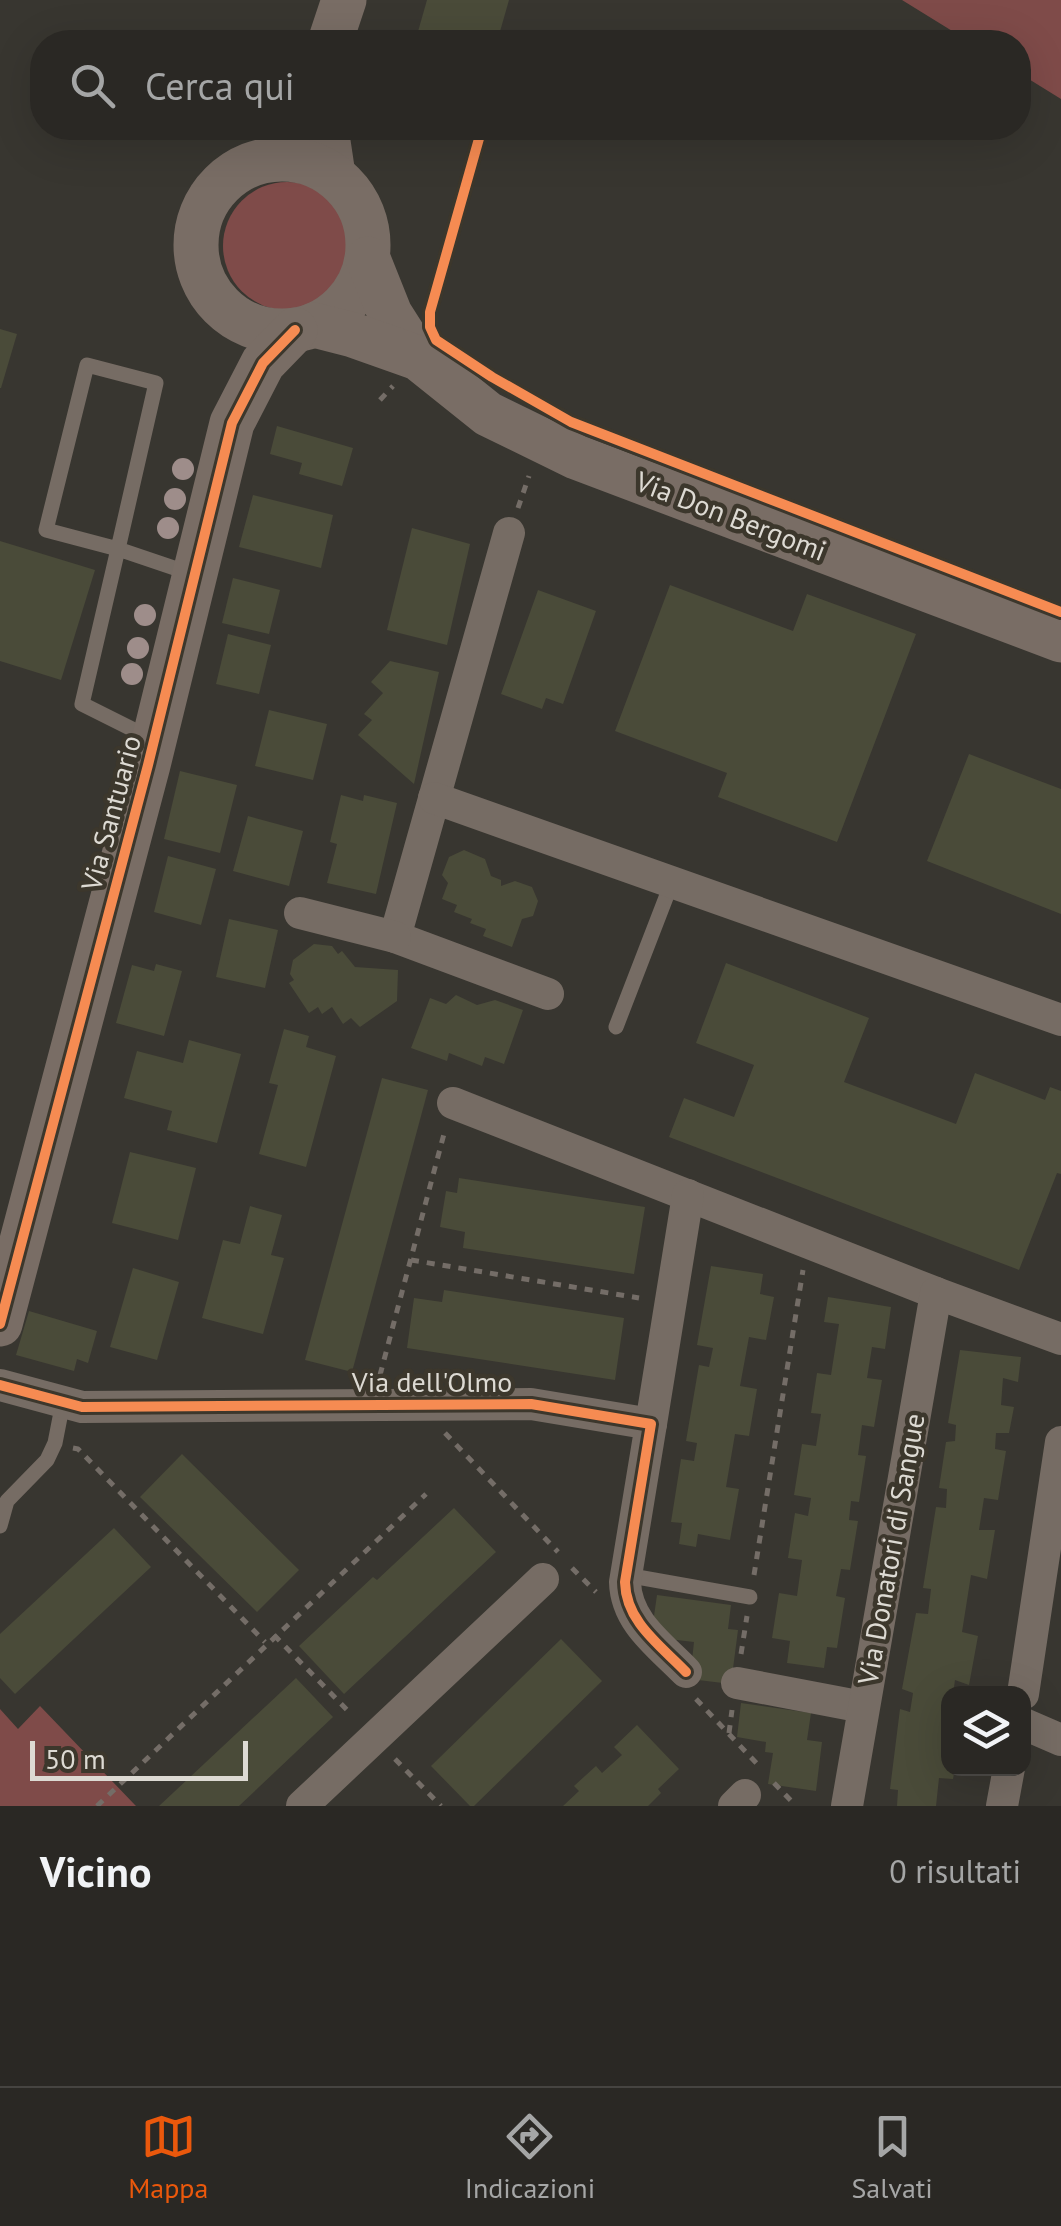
<!DOCTYPE html>
<html lang="it">
<style>
body{margin:0;font-family:"PT Sans",sans-serif;background:#32302c;color:#f1f3f6}
.controls{position:absolute;right:30px;bottom:30px;display:grid;overflow:hidden;border-radius:20px;box-shadow:0 10px 40px #0002}
.controls button{width:90px;height:90px;display:grid;place-items:center;padding:0;border:0;border-bottom:2px solid #464441;background:#2a2824;color:#f1f3f6;font:50px sans-serif}
.scale{position:absolute;left:30px;bottom:25px;width:218px;box-sizing:border-box;padding-left:10px;border:5px solid #dddad3;border-top:0;font-size:28px;line-height:35px;white-space:nowrap;color:#dddad3;-webkit-text-stroke:8px #3c372c;paint-order:stroke}
.list{margin:0;padding:0;list-style:none}
h2{display:flex;justify-content:space-between;align-items:center;height:130px;margin:0;padding:0 40px;font-size:42px}
h2 small{font-size:32px;font-weight:400;color:#a5a6a6}
.icon{flex:none;width:55px;height:55px;fill:none;stroke:currentColor;stroke-width:2;stroke-linecap:round;stroke-linejoin:round}
.map{position:relative;flex:none;width:1061px;height:1806px;overflow:hidden}
.search{position:absolute;background:#2a2824;box-shadow:0 10px 40px #0002;left:30px;right:30px;top:30px;height:110px;display:flex;align-items:center;gap:25px;box-sizing:border-box;padding:0 35px;border-radius:40px;color:#a5a6a6;font-size:38px}
.sheet{height:280px;background:#2a2824}
nav{display:flex;justify-content:space-around;align-items:center;box-sizing:border-box;height:140px;border-top:2px solid #464441;background:#2a2824;font-size:28px;color:#a5a6a6}
nav a{display:grid;justify-items:center;gap:5px}
nav .on{color:#ea580c}
.map>svg:first-child{display:block}
.green{fill:#7f4b49}
.building{fill:#4a4b39}
.lines{fill:none;stroke-linecap:round;stroke-linejoin:round}
.path{stroke:#746d67;stroke-width:5;stroke-dasharray:8 8;stroke-linecap:butt}
.lane{stroke:#766c64;stroke-width:15}
.street{stroke:#766c64;stroke-width:32}
.secondary{stroke:#796d65;stroke-width:45}
.cycleway-casing{stroke:#3c372c;stroke-width:16}
.cycleway{stroke:#f68b52;stroke-width:10}
.tree{fill:#9e8d8a}
.labels{text-anchor:middle;stroke-width:9;stroke-linejoin:round;paint-order:stroke}
.street-label{font-size:28px;fill:#dddad3;stroke:#3c372c}
</style>
<div class="map">
<svg width="1061" height="1806" viewBox="0 0 1061 1806">
<rect width="100%" height="100%" fill="#383630"/>
<!-- green -->
<g class="green">
<polygon points="902,0 1061,0 1061,99 1019,73 1018,42 970,42"/>
<circle cx="287" cy="246" r="64"/>
<polygon points="40,1706 135,1805 136,1806 0,1806 0,1709 18,1729"/>
</g>
<!-- building -->
<g class="building">
<polygon points="427,0 509,0 497,42 415,42"/>
<polygon points="0,329 17,334 1,388 0,388"/>
<polygon points="277,426 353,448 342,486 299,474 302,463 270,454"/>
<polygon points="253,495 333,515 321,568 239,547"/>
<polygon points="412,528 470,544 447,645 387,630"/>
<polygon points="0,541 95,570 61,680 0,661"/>
<polygon points="233,578 280,590 269,634 222,623"/>
<polygon points="670,585 793,631 807,594 916,634 837,842 718,797 727,773 615,731"/>
<polygon points="538,590 596,611 563,704 546,698 542,709 501,694"/>
<polygon points="228,634 271,645 259,694 216,684"/>
<polygon points="390,661 439,672 414,784 358,735 372,720 364,714 383,693 371,682"/>
<polygon points="269,710 327,724 313,780 255,766"/>
<polygon points="969,754 1061,789 1061,914 927,861"/>
<polygon points="180,771 237,785 220,853 164,839"/>
<polygon points="341,795 363,801 364,795 397,803 376,894 327,883 337,844 330,842"/>
<polygon points="248,816 303,831 289,886 233,871"/>
<polygon points="464,850 485,859 491,876 501,880 501,886 515,881 532,887 538,901 533,916 522,919 512,947 483,936 486,929 470,923 472,919 454,912 457,905 442,899 448,883 442,875 449,857"/>
<polygon points="168,856 216,869 201,925 154,912"/>
<polygon points="229,919 278,930 265,988 216,977"/>
<polygon points="314,944 332,946 338,954 342,951 355,967 398,970 397,1001 360,1027 351,1018 343,1024 332,1007 322,1014 318,1007 309,1013 289,983 294,980 290,974 293,960"/>
<polygon points="726,963 869,1018 844,1082 956,1124 975,1073 1045,1100 1050,1087 1061,1091 1061,1174 1057,1173 1019,1270 669,1137 684,1098 734,1117 754,1065 696,1043"/>
<polygon points="156,964 182,971 164,1036 116,1023 132,965 154,971"/>
<polygon points="456,995 477,1005 495,1000 523,1010 504,1064 485,1057 482,1066 449,1053 447,1061 411,1048 430,998 446,1004"/>
<polygon points="284,1029 309,1036 306,1047 336,1056 306,1167 259,1154 278,1085 269,1083"/>
<polygon points="189,1040 241,1054 217,1143 167,1130 172,1111 124,1098 137,1051 183,1063"/>
<polygon points="382,1078 428,1090 352,1372 305,1360"/>
<polygon points="130,1152 196,1168 178,1240 112,1223"/>
<polygon points="459,1178 645,1207 634,1274 463,1248 465,1232 440,1227 446,1191 457,1193"/>
<polygon points="250,1206 282,1215 271,1255 284,1258 263,1334 202,1318 223,1240 240,1244"/>
<polygon points="711,1266 763,1274 760,1294 774,1297 766,1340 749,1337 740,1386 757,1389 749,1436 735,1434 726,1487 739,1489 730,1540 698,1534 696,1547 679,1544 682,1523 671,1522 681,1459 694,1461 697,1443 686,1441 699,1365 709,1367 713,1348 697,1345"/>
<polygon points="133,1268 179,1282 157,1360 110,1347"/>
<polygon points="444,1290 624,1318 615,1380 407,1348 414,1298 442,1302"/>
<polygon points="828,1297 891,1307 885,1349 872,1347 867,1378 882,1380 874,1427 862,1425 858,1455 866,1456 859,1502 851,1501 849,1520 858,1521 850,1570 841,1569 836,1596 845,1598 837,1648 827,1647 824,1668 787,1663 790,1641 772,1638 779,1593 797,1596 802,1560 788,1558 795,1513 808,1516 811,1498 794,1495 802,1444 816,1446 821,1414 811,1413 817,1373 831,1375 839,1324 824,1322"/>
<polygon points="29,1311 97,1331 88,1363 77,1359 74,1371 16,1355"/>
<polygon points="960,1350 1021,1357 1018,1382 1003,1378 1001,1405 1014,1407 1009,1433 996,1433 995,1449 1006,1451 998,1500 984,1498 979,1530 995,1530 987,1579 971,1575 962,1632 978,1636 969,1685 955,1680 953,1694 948,1694 946,1734 948,1768 955,1768 953,1779 939,1778 936,1806 897,1806 898,1790 890,1789 900,1709 910,1712 913,1693 902,1689 916,1613 928,1614 931,1589 923,1588 936,1507 946,1508 947,1489 939,1488 946,1442 955,1441 956,1425 948,1423"/>
<polygon points="182,1454 299,1570 257,1612 140,1497"/>
<polygon points="454,1508 496,1552 344,1694 299,1646 373,1577 377,1580"/>
<polygon points="114,1528 151,1567 15,1694 0,1678 0,1634"/>
<polygon points="657,1595 731,1605 728,1629 738,1630 731,1684 690,1679 694,1642 651,1637"/>
<polygon points="561,1639 602,1681 474,1806 470,1806 431,1766"/>
<polygon points="296,1678 333,1717 239,1806 159,1806"/>
<polygon points="741,1703 811,1713 807,1740 822,1742 816,1791 768,1784 773,1753 765,1752 766,1742 737,1737"/>
<polygon points="637,1725 679,1769 658,1789 661,1793 648,1806 563,1806 579,1791 574,1786 596,1766 602,1773 622,1755 614,1747"/>
</g>
<g class="lines">
<!-- path -->
<g class="path">
<polyline points="380,400 393,386"/>
<polyline points="518,508 529,476"/>
<polyline points="411,1260 639,1298"/>
<polyline points="380,1375 445,1130"/>
<polyline points="445,1433 558,1552"/>
<polyline points="73,1448 78,1449 265,1642"/>
<polyline points="572,1568 596,1592"/>
<polyline points="754,1575 803,1270"/>
<polyline points="274,1635 352,1715"/>
<polyline points="741,1654 747,1616"/>
<polyline points="696,1699 760,1767"/>
<polyline points="729,1733 732,1710"/>
<polyline points="395,1759 441,1806"/>
<polyline points="774,1783 796,1806"/>
<polyline points="97,1806 426,1494"/>
</g>
<!-- lane -->
<g class="lane">
<polyline points="150,738 82,704 118,549 46,530 87,365 156,383 118,549 189,573"/>
<polyline points="616,1027 672,882"/>
<polyline points="0,1526 7,1501 47,1460 55,1443 63,1402"/>
<polyline points="626,1575 750,1597"/>
</g>
<!-- street -->
<g class="street">
<polyline points="509,533 395,937 548,994"/>
<polyline points="434,798 1061,1020"/>
<polyline points="300,913 395,937"/>
<polyline points="453,1103 936,1293"/>
<path d="M0,1385L82,1407L531,1404L651,1424L625,1582C626,1622 660,1645 686,1672"/>
<polyline points="651,1424 688,1195"/>
<polyline points="737,1683 863,1707"/>
<polyline points="1023,1694 1061,1442"/>
<polyline points="1024,1724 1061,1740"/>
<polyline points="302,1806 543,1579"/>
<polyline points="734,1806 745,1795"/>
<polyline points="847,1806 936,1293 1061,1339"/>
<polyline points="1002,1806 1009,1768"/>
</g>
<!-- secondary -->
<g class="secondary">
<polyline points="330,42 344,0"/>
<polyline points="326,128 333,175"/>
<circle cx="282" cy="245" r="86"/>
<polyline points="368,259 390,314 418,358"/>
<polyline points="314,325 353,335 418,358 488,414 576,457 1061,640"/>
<polyline points="0,1324 148,765 232,423 263,363 295,330"/>
</g>
<defs>
<g id="cycleway">
<polyline points="482,128 430,312 430,327 436,340 492,377 571,422 1061,612"/>
<polyline points="0,1324 148,765 232,423 263,363 295,330"/>
<path d="M0,1385L82,1407L531,1404L651,1424L625,1582C626,1622 660,1645 686,1672"/>
</g>
</defs>
<!-- cycleway casing -->
<use href="#cycleway" class="cycleway-casing"/>
<!-- cycleway -->
<use href="#cycleway" class="cycleway"/>
</g>
<!-- trees -->
<g class="tree">
<circle cx="183" cy="469" r="11"/>
<circle cx="175" cy="499" r="11"/>
<circle cx="168" cy="528" r="11"/>
<circle cx="145" cy="615" r="11"/>
<circle cx="138" cy="648" r="11"/>
<circle cx="132" cy="674" r="11"/>
</g>
<g class="labels">
<!-- street labels -->
<g class="street-label">
<text transform="translate(731 516) rotate(21)" y="10">Via Don Bergomi</text>
<text transform="translate(111 813) rotate(-75)" y="10">Via Santuario</text>
<text x="432" y="1392">Via dell'Olmo</text>
<text transform="translate(891 1549) rotate(-80)" y="10">Via Donatori di Sangue</text>
</g>
</g>
</svg>
<div class="controls">
<button><svg class="icon" aria-label="layers" viewBox="0 0 24 24"><path d="M12 4l9 5-9 5-9-5zM3 14l9 5 9-5"/></svg></button>
</div>
<div class="scale">50 m</div>
<div class="search"><svg class="icon" aria-label="search" viewBox="0 0 24 24"><circle cx="10" cy="10" r="6"/><path d="M15 15l6 6"/></svg>Cerca qui</div>
</div>
<section class="sheet">
<h2>Vicino<small>0 risultati</small></h2>
<ul class="list">
</ul>
</section>
<nav>
<a class="on"><svg class="icon" aria-label="map" viewBox="0 0 24 24"><path d="M3 6l6-2 6 2 6-2v14l-6 2-6-2-6 2zM9 4v14M15 6v14"/></svg>Mappa</a>
<a><svg class="icon" aria-label="directions" viewBox="0 0 24 24"><path d="M12 3l9 9-9 9-9-9zM9 14v-3h6M13 9l2 2-2 2"/></svg>Indicazioni</a>
<a><svg class="icon" aria-label="saved" viewBox="0 0 24 24"><path d="M7 4h10v16l-5-4-5 4z"/></svg>Salvati</a>
</nav>
